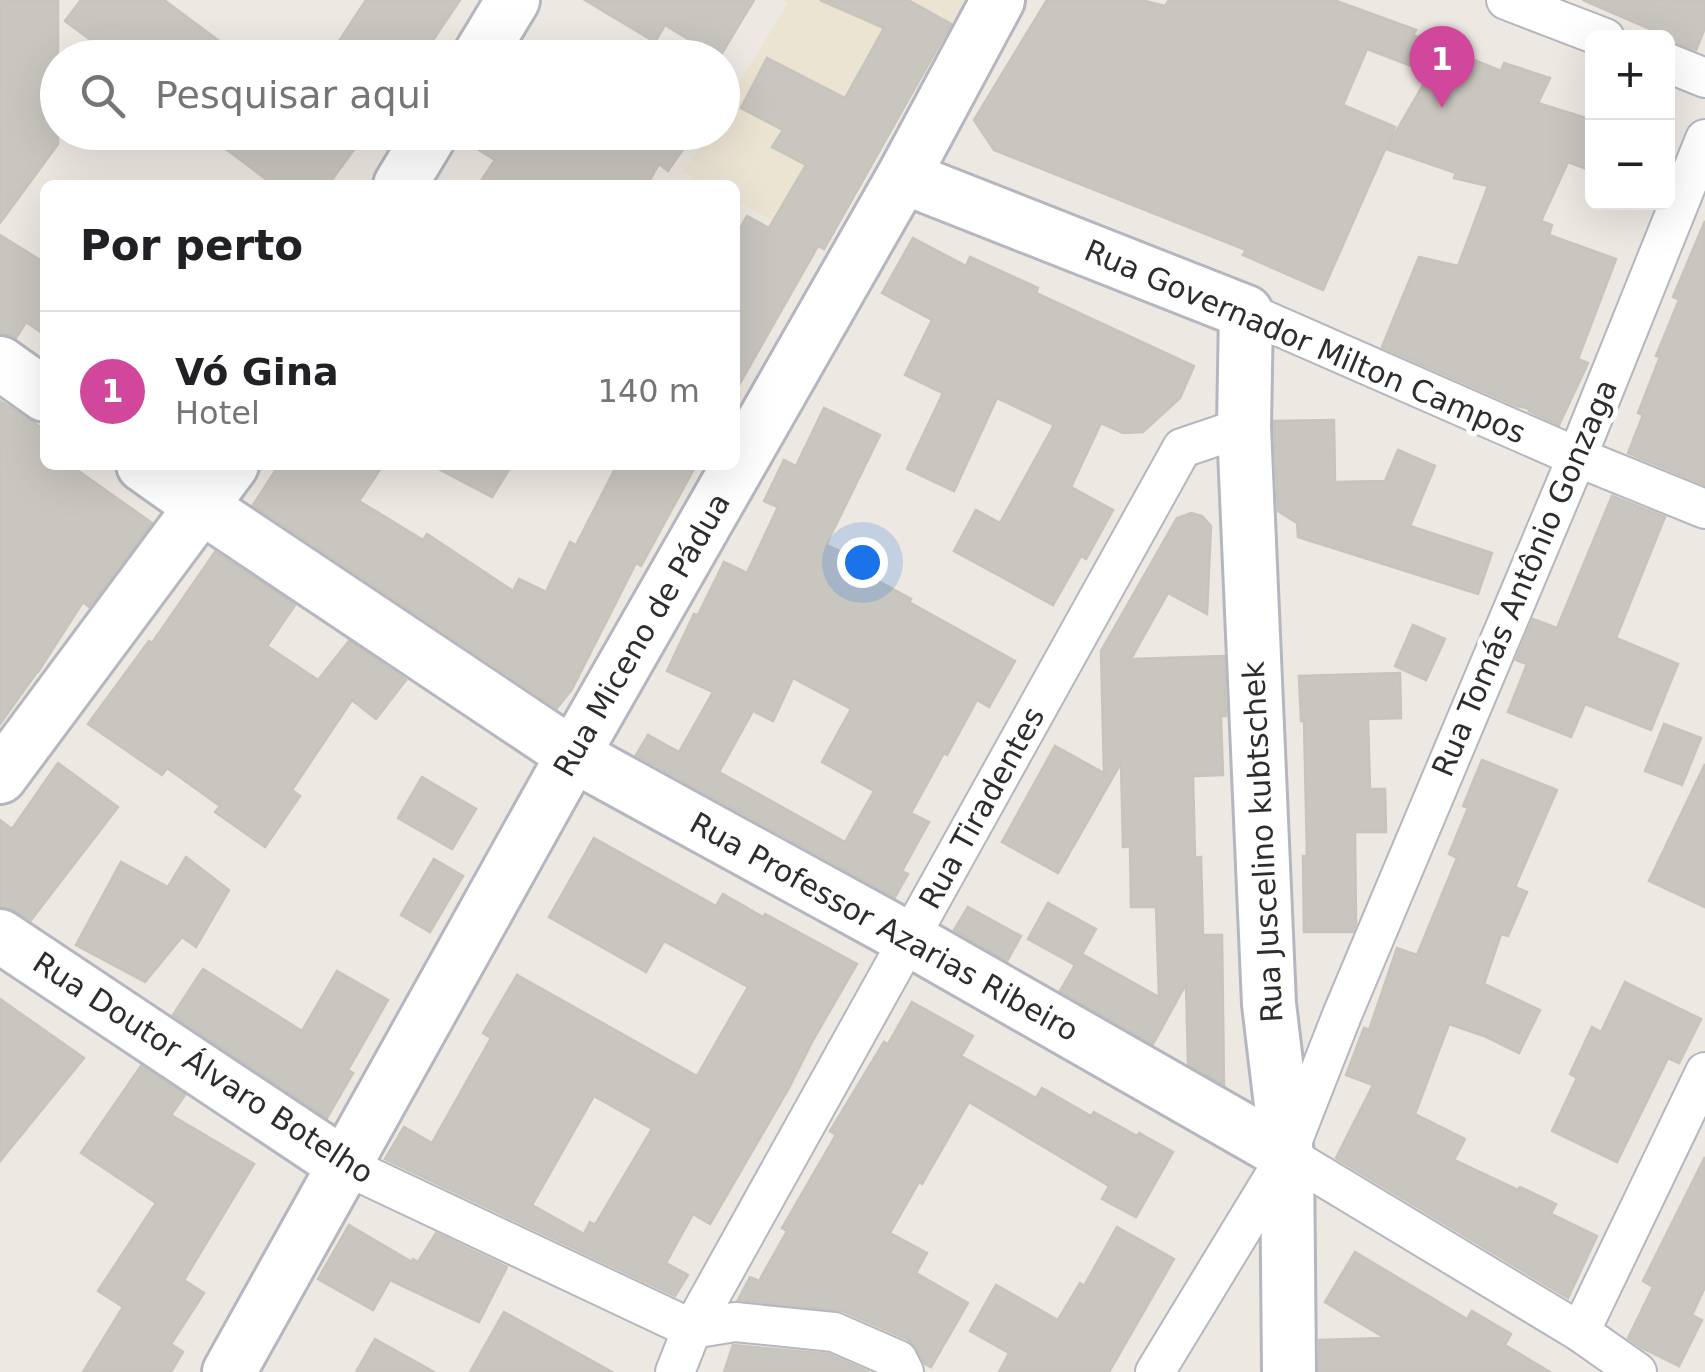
<!DOCTYPE html>
<html lang="pt">
<meta charset="utf-8">
<style>
body{margin:0;font-family:"DejaVu Sans",sans-serif;background:#f2f2f2;color:#202124}
.controls{position:absolute;right:30px;top:30px;display:grid;overflow:hidden;border-radius:15px;box-shadow:0 10px 40px #0002}
.controls button{width:90px;height:90px;display:grid;place-items:center;padding:0;border:0;border-bottom:2px solid #e0e0e0;background:#fff;color:#202124;font:50px sans-serif}
.you{position:absolute;left:862px;top:562px;width:35px;height:35px;margin:-25px;border:8px solid #fff;border-radius:50%;background:#1a73e8;box-shadow:0 0 0 15px #1a73e833}
.badge{display:grid;place-items:center;width:65px;height:65px;border-radius:50%;background:#0b8043;color:#fff;font-size:32px;font-weight:700}
.pin{position:absolute;translate:-50% -82px;filter:drop-shadow(0 2px 5px #0008)}
.pin::after{content:'';position:absolute;top:52px;width:35px;height:30px;background:inherit;clip-path:polygon(0 0,100% 0,50% 100%)}
.list{margin:0;padding:0;list-style:none}
h2{display:flex;justify-content:space-between;align-items:center;height:130px;margin:0;padding:0 40px;font-size:42px}
h2 small{font-size:32px;font-weight:400;color:#757577}
.list li{display:grid;grid-template-columns:65px 1fr auto;gap:30px;align-items:center;box-sizing:border-box;height:160px;padding:0 40px;border-top:2px solid #e0e0e0}
.list b{display:block;font-size:38px;white-space:nowrap}
.list p{margin:0;font-size:32px;white-space:nowrap;color:#757577}
.list em{font-size:32px;font-style:normal;color:#757577}
.icon{flex:none;width:55px;height:55px;fill:none;stroke:currentColor;stroke-width:2;stroke-linecap:round;stroke-linejoin:round}
.map{position:relative;flex:none;width:1705px;height:1372px;overflow:hidden}
.search{position:absolute;background:#fff;box-shadow:0 10px 40px #0002;left:40px;top:40px;width:700px;height:110px;display:flex;align-items:center;gap:25px;box-sizing:border-box;padding:0 35px;border-radius:55px;color:#757577;font-size:38px}
.panel{position:absolute;background:#fff;box-shadow:0 10px 40px #0002;left:40px;top:180px;width:700px;height:290px;border-radius:15px}
.map>svg:first-child{display:block}
.education{fill:#ece4d3}
.building{fill:#c9c6bf;stroke:#c8c3bb;stroke-width:2.5;fill-rule:evenodd}
.lines{fill:none;stroke-linecap:round;stroke-linejoin:round}
.street-casing{stroke:#b4b7bf;stroke-width:42}
.secondary-casing{stroke:#b4b7bf;stroke-width:58}
.street{stroke:#fff;stroke-width:38}
.secondary{stroke:#fff;stroke-width:52}
.labels{text-anchor:middle;stroke-width:10;stroke-linejoin:round;paint-order:stroke}
.street-label{font-size:30px;fill:#2d2d2d;stroke:#fff}
</style>
<div class="map">
<svg width="1705" height="1372" viewBox="0 0 1705 1372">
<rect width="100%" height="100%" fill="#ede8e1"/>
<!-- education -->
<polygon class="education" points="784,0 966,0 824,249 735,200 735,185 706,185 683,172 708,133 722,132 723,109 788,3"/>
<!-- building -->
<g class="building">
<polygon points="0,0 58,0 58,144 0,223"/>
<polygon points="81,0 164,0 242,58 115,58 65,21"/>
<polygon points="366,0 460,0 421,58 328,58"/>
<polygon points="585,0 754,0 719,58 665,25 655,42"/>
<polygon points="820,0 908,0 951,24 824,249 818,246 735,392 735,238 747,216 769,228 806,165 772,147 783,130 741,108 767,58 845,98 884,28"/>
<polygon points="1047,0 1141,0 1165,6 1169,0 1334,0 1416,30 1413,35 1501,71 1504,63 1550,78 1538,103 1592,120 1592,171 1568,162 1541,221 1552,225 1549,235 1616,259 1578,359 1588,363 1559,425 1529,411 1530,409 1517,406 1382,347 1419,257 1458,266 1488,186 1454,178 1456,173 1386,149 1430,73 1367,49 1343,105 1395,127 1323,290 1243,255 1246,250 994,150 974,120"/>
<polygon points="1583,0 1705,0 1705,28 1696,50 1668,41 1668,38 1652,38 1655,31"/>
<polygon points="203,132 367,132 328,185 274,185"/>
<polygon points="490,132 695,132 668,171 659,164 647,185 478,185 495,160 479,150"/>
<polygon points="1705,221 1705,485 1628,453 1643,415 1638,413 1660,357 1656,356 1679,300 1673,297"/>
<polygon points="0,235 45,263 45,335 26,322 16,338 0,333"/>
<polygon points="913,238 966,266 970,257 1038,288 1036,293 1194,366 1180,398 1143,432 1123,433 1101,423 1071,487 1113,510 1086,559 1081,556 1053,605 954,551 976,510 1000,523 1054,425 997,398 954,491 907,469 943,393 905,375 932,320 882,293"/>
<polygon points="0,401 45,430 45,465 70,465 152,523 89,607 83,602 38,672 37,672 0,724"/>
<path d="M824,408L880,435L826,545L855,558L851,566L911,599L909,602L1015,661L989,707L977,700L947,755L944,753L911,813L929,822L902,871L908,874L895,897L636,755L648,735L679,752L713,692L667,671L694,614L698,615L724,562L747,573L778,507L764,501L784,460L796,466ZM793,678L851,709L822,762L874,791L845,842L719,772L753,711L773,721Z"/>
<polygon points="1334,420 1335,482 1385,481 1398,450 1435,466 1410,526 1492,553 1478,594 1298,537 1297,523 1278,511 1274,421"/>
<polygon points="279,465 383,465 359,501 423,540 427,534 513,591 519,579 546,592 570,542 576,545 617,465 696,465 641,566 636,563 572,689 557,708 253,505"/>
<polygon points="431,465 512,465 492,497"/>
<polygon points="1612,496 1665,517 1616,638 1678,664 1651,730 1585,704 1571,737 1508,712 1527,664 1516,660 1533,619 1557,628"/>
<polygon points="1191,513 1202,516 1211,526 1207,614 1168,593 1131,659 1224,656 1226,716 1221,716 1223,775 1193,776 1195,858 1201,857 1203,935 1222,935 1224,1085 1188,1064 1186,984 1153,1044 1060,991 1075,965 1028,939 1048,903 1096,929 1082,954 1159,997 1156,907 1131,907 1130,846 1123,847 1121,763 1058,873 1002,842 1055,746 1104,773 1101,651 1177,518"/>
<polygon points="215,552 295,605 267,646 318,680 349,641 406,680 376,719 352,700 292,790 300,796 265,847 215,812 220,806 167,768 162,775 88,724 149,641 152,643"/>
<polygon points="1413,625 1445,639 1426,680 1395,666"/>
<polygon points="1400,673 1401,718 1368,719 1370,789 1385,789 1386,832 1355,832 1356,923 1353,932 1304,932 1303,856 1307,856 1304,721 1301,721 1299,676"/>
<polygon points="1664,724 1701,738 1682,785 1645,771"/>
<polygon points="1482,760 1557,790 1515,887 1527,892 1508,936 1501,934 1484,984 1540,1010 1519,1053 1484,1036 1449,1024 1415,1114 1465,1139 1454,1160 1518,1190 1520,1187 1556,1204 1551,1214 1597,1236 1568,1298 1336,1158 1373,1085 1346,1075 1364,1028 1369,1030 1397,948 1417,955 1457,858 1449,854 1468,808 1463,806"/>
<polygon points="58,763 118,807 31,920 16,911 0,906 0,820 12,829"/>
<polygon points="1705,764 1705,907 1649,881"/>
<polygon points="422,777 476,809 452,849 398,818"/>
<path d="M594,838L716,906L723,894L763,917L765,914L857,964L813,1040L789,1088L710,1224L693,1214L666,1263L688,1275L675,1296L385,1159L404,1127L432,1143L491,1038L483,1033L517,975L697,1076L748,987L664,941L646,972L549,917ZM594,1096L652,1129L595,1225L590,1222L584,1234L532,1205Z"/>
<polygon points="186,857 229,890 196,947 182,937 145,982 76,945 121,862 168,887"/>
<polygon points="434,859 463,876 430,932 401,915"/>
<polygon points="968,907 1021,936 1007,961 954,930"/>
<polygon points="203,969 302,1031 337,971 388,1000 348,1070 353,1073 327,1118 173,1015"/>
<polygon points="1625,982 1701,1019 1679,1063 1668,1058 1617,1162 1552,1131 1577,1078 1570,1074 1592,1027 1601,1032"/>
<polygon points="0,999 84,1058 0,1161"/>
<polygon points="912,1002 973,1036 961,1056 1036,1098 1042,1088 1091,1116 1094,1112 1137,1136 1139,1133 1173,1152 1136,1217 1102,1199 1109,1186 969,1102 922,1184 919,1182 890,1233 927,1253 916,1273 968,1303 931,1367 925,1364 918,1350 907,1339 843,1311 738,1300 750,1277 759,1281 787,1231 782,1228 836,1135 830,1131 884,1042 888,1044"/>
<polygon points="141,1066 185,1095 171,1115 254,1164 184,1280 204,1293 171,1344 183,1352 171,1372 83,1372 123,1307 98,1291 156,1203 81,1153"/>
<polygon points="1705,1157 1705,1287 1692,1315 1702,1320 1679,1366 1642,1348 1628,1338 1653,1287 1643,1281"/>
<polygon points="349,1225 412,1262 413,1259 418,1262 436,1233 507,1267 479,1322 390,1280 373,1310 318,1279"/>
<polygon points="1117,1227 1174,1259 1109,1372 999,1372 1009,1353 970,1331 996,1285 1058,1320 1080,1283 1084,1286"/>
<polygon points="1355,1252 1467,1319 1472,1311 1511,1334 1505,1345 1550,1372 1319,1372 1319,1340 1385,1338 1325,1302"/>
<polygon points="504,1312 612,1372 470,1372"/>
<polygon points="375,1339 434,1372 356,1372"/>
<polygon points="733,1345 828,1354 869,1372 724,1372"/>
</g>
<g class="lines">
<defs>
<g id="street">
<polyline points="1506,0 1605,38"/>
<polyline points="1668,63 1705,78"/>
<polyline points="1246,312 1577,457 1705,509"/>
<polyline points="1287,1155 1580,1332 1637,1372"/>
<polyline points="344,1165 692,1329 735,1322 834,1332 898,1360 904,1372"/>
<polyline points="1580,1332 1705,1072"/>
<polyline points="675,1372 692,1329 1182,448 1244,427"/>
<polyline points="1155,1372 1287,1155 1342,1015 1577,457 1705,139"/>
</g>
<g id="secondary">
<polyline points="478,58 513,0"/>
<polyline points="903,177 1246,312 1244,427 1269,1004 1287,1155 1289,1372"/>
<polyline points="400,185 432,132"/>
<polyline points="0,363 45,395"/>
<polyline points="143,465 202,507 573,755 909,939 1287,1155"/>
<polyline points="0,777 232,465"/>
<polyline points="0,936 344,1165"/>
<polyline points="229,1372 573,755 903,177 998,0"/>
</g>
</defs>
<!-- street casing -->
<use href="#street" class="street-casing"/>
<!-- secondary casing -->
<use href="#secondary" class="secondary-casing"/>
<!-- street -->
<use href="#street" class="street"/>
<!-- secondary -->
<use href="#secondary" class="secondary"/>
</g>
<g class="labels">
<!-- street labels -->
<g class="street-label">
<text transform="translate(1305 342) rotate(23)" y="10">Rua Governador Milton Campos</text>
<text transform="translate(1525 578) rotate(-67)" y="10">Rua Tomás Antônio Gonzaga</text>
<text transform="translate(642 635) rotate(-60)" y="10">Rua Miceno de Pádua</text>
<text transform="translate(982 808) rotate(-61)" y="10">Rua Tiradentes</text>
<text transform="translate(1263 842) rotate(-93)" y="10">Rua Juscelino kubtschek</text>
<text transform="translate(884 927) rotate(29)" y="10">Rua Professor Azarias Ribeiro</text>
<text transform="translate(203 1068) rotate(33)" y="10">Rua Doutor Álvaro Botelho</text>
</g>
</g>
</svg>
<div class="controls">
<button>+</button>
<button>−</button>
</div>
<div class="you"></div>
<div class="pin badge" style="left:1442px;top:108px;background:#d1479c">1</div>
<div class="search"><svg class="icon" aria-label="search" viewBox="0 0 24 24"><circle cx="10" cy="10" r="6"/><path d="M15 15l6 6"/></svg>Pesquisar aqui</div>
<section class="panel">
<h2>Por perto<small></small></h2>
<ul class="list">
<li><span class="badge" style="background:#d1479c">1</span><div><b>Vó Gina</b><p>Hotel</p></div><em>140 m</em></li>
</ul>
</section>
</div>
